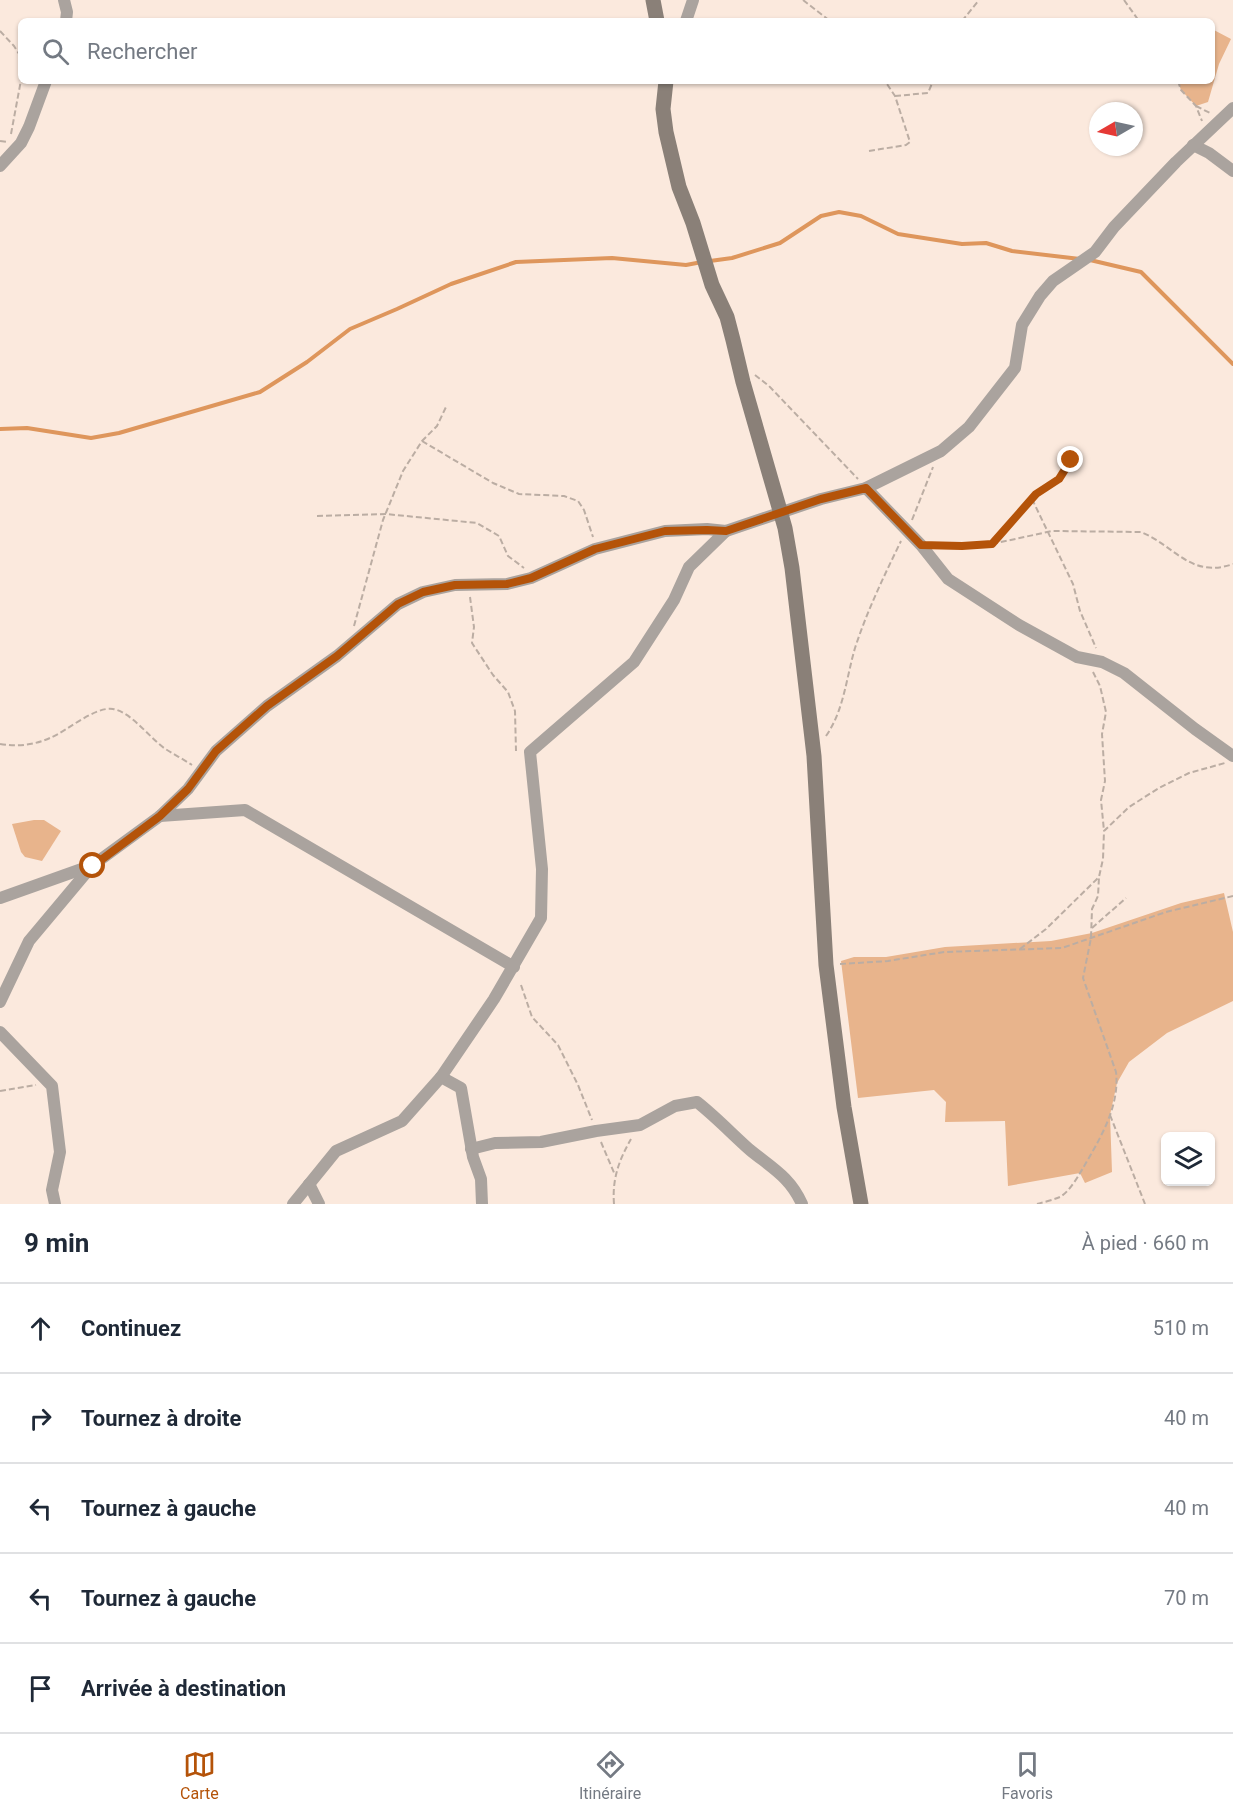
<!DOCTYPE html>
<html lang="fr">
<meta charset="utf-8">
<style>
body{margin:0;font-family:Roboto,sans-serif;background:#f6f6f7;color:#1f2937}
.controls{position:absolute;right:18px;bottom:18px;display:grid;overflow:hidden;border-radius:9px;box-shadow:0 2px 4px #0004}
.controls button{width:54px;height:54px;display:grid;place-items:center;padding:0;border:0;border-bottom:2px solid #e0e1e3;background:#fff;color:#1f2937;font:30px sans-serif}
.compass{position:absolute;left:1089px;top:102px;width:54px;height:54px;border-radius:50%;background:#fff;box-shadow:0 2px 4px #0004;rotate:261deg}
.stop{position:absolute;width:18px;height:18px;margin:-14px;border:4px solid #b45309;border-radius:50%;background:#fff}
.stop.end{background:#b45309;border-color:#fff;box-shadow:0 2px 6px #0008}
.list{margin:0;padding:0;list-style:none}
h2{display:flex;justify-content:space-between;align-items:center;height:78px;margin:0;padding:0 24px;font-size:26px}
h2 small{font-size:20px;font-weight:400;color:#747a83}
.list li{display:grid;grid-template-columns:39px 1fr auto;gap:18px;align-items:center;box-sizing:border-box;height:90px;padding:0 24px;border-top:2px solid #e0e1e3}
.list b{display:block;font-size:22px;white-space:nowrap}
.list em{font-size:20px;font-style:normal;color:#747a83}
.icon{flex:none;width:33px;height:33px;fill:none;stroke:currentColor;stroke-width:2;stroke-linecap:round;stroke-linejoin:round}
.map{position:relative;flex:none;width:1233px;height:1204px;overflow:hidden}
.search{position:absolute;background:#fff;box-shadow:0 2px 4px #0004;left:18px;right:18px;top:18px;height:66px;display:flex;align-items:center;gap:15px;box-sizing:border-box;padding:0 21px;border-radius:9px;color:#747a83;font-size:22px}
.sheet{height:528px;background:#fff}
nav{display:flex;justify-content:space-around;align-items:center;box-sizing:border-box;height:84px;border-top:2px solid #e0e1e3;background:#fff;font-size:16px;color:#747a83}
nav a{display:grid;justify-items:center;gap:3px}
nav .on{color:#b45309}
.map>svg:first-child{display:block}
.green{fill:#e8b48c}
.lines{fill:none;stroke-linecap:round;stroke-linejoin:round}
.stream{stroke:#de965c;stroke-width:4}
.path{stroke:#bbada3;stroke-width:2;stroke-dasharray:6 3;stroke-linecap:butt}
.street{stroke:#aaa39e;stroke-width:12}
.secondary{stroke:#8a8078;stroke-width:15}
.route{stroke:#b45309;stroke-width:8}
</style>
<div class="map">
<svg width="1233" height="1204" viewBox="0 0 1233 1204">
<rect width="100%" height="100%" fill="#fbe9dd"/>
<!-- green -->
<g class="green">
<polygon points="1212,29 1231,39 1219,64 1208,102 1196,106 1181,90 1178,81 1212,81"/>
<polygon points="34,820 44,820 61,831 42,861 25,857 21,852 12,824"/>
<polygon points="1224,893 1233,932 1233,1001 1167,1033 1129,1062 1117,1083 1110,1115 1112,1172 1085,1183 1080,1173 1008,1186 1005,1121 945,1122 946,1102 934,1090 858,1098 841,961 854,957 886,957 945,947 1051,941 1092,933 1181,903"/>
</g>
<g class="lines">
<!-- stream -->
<g class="stream">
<polyline points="1090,260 1141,272 1233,364"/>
<polyline points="710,261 732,258 780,243 821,216 839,212 861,216 898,234 962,244 986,243 1012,251 1080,259"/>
<polyline points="0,429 27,428 91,438 119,433 260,392 307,362 350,329 397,309 451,284 516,262 612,258 686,265 702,262"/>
</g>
<!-- path -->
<g class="path">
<polyline points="803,0 830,21"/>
<polyline points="1124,0 1139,21"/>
<polyline points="962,21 979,0"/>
<polyline points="0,31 14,46 21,57"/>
<polyline points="1178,81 1181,90 1196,106 1202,121"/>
<polyline points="895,96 928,93 933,81"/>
<polyline points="1196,106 1210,113"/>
<polyline points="11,134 21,80"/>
<polyline points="0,141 7,142"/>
<polyline points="869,151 906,145 910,142 895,96 885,81"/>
<polyline points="755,375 769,386 858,479"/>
<polyline points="422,441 493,483 519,494 564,496 578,501 584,510 593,537"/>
<polyline points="1032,499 1073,584 1080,611 1096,648"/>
<polyline points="317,516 386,514 477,523 499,536 508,556 524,568"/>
<polyline points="912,520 933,467"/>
<path d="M992,544L1052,531L1141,532C1175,546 1191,579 1233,564"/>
<polyline points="936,545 962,546 992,544 1036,494 1059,479 1071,460"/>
<polyline points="470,597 474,627 472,643 493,675 508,692 515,711 516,751"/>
<polyline points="354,626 383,520 403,471 422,441 437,426 446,407"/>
<polyline points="1093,672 1100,686 1106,712 1102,734 1105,781 1101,800 1104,831"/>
<path d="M826,736C844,710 846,679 855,648C867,611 884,576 901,541"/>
<path d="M0,744C17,747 34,745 50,738C67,731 95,706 113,709C131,712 149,737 164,748C173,754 183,759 192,765"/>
<polyline points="1092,928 1126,898"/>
<polyline points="1020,949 1046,929 1099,877 1103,859 1104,831 1129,807 1159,788 1189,773 1225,763"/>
<polyline points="840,964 888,961 944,952 1062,948 1166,912 1233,896"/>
<polyline points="521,985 532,1017 558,1045 578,1085 592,1120"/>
<polyline points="0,1091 36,1085"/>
<polyline points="1110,1115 1145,1204"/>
<polyline points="601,1142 615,1175"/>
<path d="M614,1204C612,1179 619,1160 631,1139"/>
<path d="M1037,1204C1044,1202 1053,1200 1060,1197C1070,1191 1077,1178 1083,1168C1100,1139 1120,1106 1116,1072L1083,978L1091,938L1092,909L1098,896L1099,877"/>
</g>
<!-- street -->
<g class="street">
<polyline points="64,0 67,12 66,21"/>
<polyline points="686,21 693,0"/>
<polyline points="1193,145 1209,153 1233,171"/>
<polyline points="0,166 21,143 29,127 46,81"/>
<polyline points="866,488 921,545 948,579 1019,625 1077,657 1102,662 1124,673 1195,729 1233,756"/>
<polyline points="160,816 245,810 514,967"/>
<polyline points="0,898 93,865 160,816 188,789 216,751 267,706 337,656 398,604 423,592 455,585 507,584 531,578 595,549 665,531 707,529 726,531 821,499 866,488 941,451 969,427 1015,368 1022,325 1040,296 1053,281 1095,252 1114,227 1176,162 1233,108"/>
<polyline points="0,1002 29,941 91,867"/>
<polyline points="0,1032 52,1086 60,1152 52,1190 55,1204"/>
<polyline points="441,1077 461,1088 473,1157 481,1179 482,1204"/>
<path d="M471,1149L495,1143L541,1142L596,1131L640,1125L675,1106L697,1102C716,1117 732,1134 750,1150C772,1168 790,1177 802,1204"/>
<polyline points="309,1184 319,1204"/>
<polyline points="293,1204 336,1151 402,1121 441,1077 494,999 541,918 542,869 530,752 634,662 674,600 689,567 726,531"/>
</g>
<!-- secondary -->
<g class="secondary">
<polyline points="653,0 657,21"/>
<polyline points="666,81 663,109 666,132 679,187 693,223 712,285 727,317 733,340 743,382 785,528 792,568 814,756 826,965 844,1107 861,1204"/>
</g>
</g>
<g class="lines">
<!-- route -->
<polyline class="route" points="93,866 160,816 188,789 216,751 267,706 337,656 398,604 423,592 455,585 507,584 531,578 595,549 665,531 707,530 726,531 821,499 866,488 921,545 962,546 992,544 1036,494 1059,479 1071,460"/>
</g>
</svg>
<div class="controls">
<button><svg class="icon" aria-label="layers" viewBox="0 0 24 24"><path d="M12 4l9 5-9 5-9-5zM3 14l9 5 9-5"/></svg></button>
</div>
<svg class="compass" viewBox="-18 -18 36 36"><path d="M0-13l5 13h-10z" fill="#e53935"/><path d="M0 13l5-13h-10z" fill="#747a83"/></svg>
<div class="stop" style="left:93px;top:866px"></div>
<div class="stop end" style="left:1071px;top:460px"></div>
<div class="search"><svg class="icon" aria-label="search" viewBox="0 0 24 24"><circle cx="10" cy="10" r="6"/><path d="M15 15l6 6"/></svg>Rechercher</div>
</div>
<section class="sheet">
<h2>9 min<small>À pied · 660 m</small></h2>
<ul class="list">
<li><svg class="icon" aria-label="ahead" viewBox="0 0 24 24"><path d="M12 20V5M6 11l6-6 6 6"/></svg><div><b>Continuez</b></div><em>510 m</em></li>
<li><svg class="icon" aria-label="right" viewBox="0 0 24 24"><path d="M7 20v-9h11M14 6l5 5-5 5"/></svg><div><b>Tournez à droite</b></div><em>40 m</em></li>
<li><svg class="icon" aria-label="left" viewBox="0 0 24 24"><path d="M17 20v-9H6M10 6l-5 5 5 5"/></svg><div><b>Tournez à gauche</b></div><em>40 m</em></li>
<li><svg class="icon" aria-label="left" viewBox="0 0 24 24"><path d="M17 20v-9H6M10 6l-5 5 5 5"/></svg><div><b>Tournez à gauche</b></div><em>70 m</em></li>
<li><svg class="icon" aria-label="arrive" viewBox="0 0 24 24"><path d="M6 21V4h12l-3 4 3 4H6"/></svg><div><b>Arrivée à destination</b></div></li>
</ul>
</section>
<nav>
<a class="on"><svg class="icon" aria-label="map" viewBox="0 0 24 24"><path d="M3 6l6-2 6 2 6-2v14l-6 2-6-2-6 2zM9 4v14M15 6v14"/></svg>Carte</a>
<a><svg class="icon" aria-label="directions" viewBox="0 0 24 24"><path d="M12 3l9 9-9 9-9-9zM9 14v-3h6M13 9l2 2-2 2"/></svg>Itinéraire</a>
<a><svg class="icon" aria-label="saved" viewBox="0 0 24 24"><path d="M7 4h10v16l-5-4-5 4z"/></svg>Favoris</a>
</nav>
